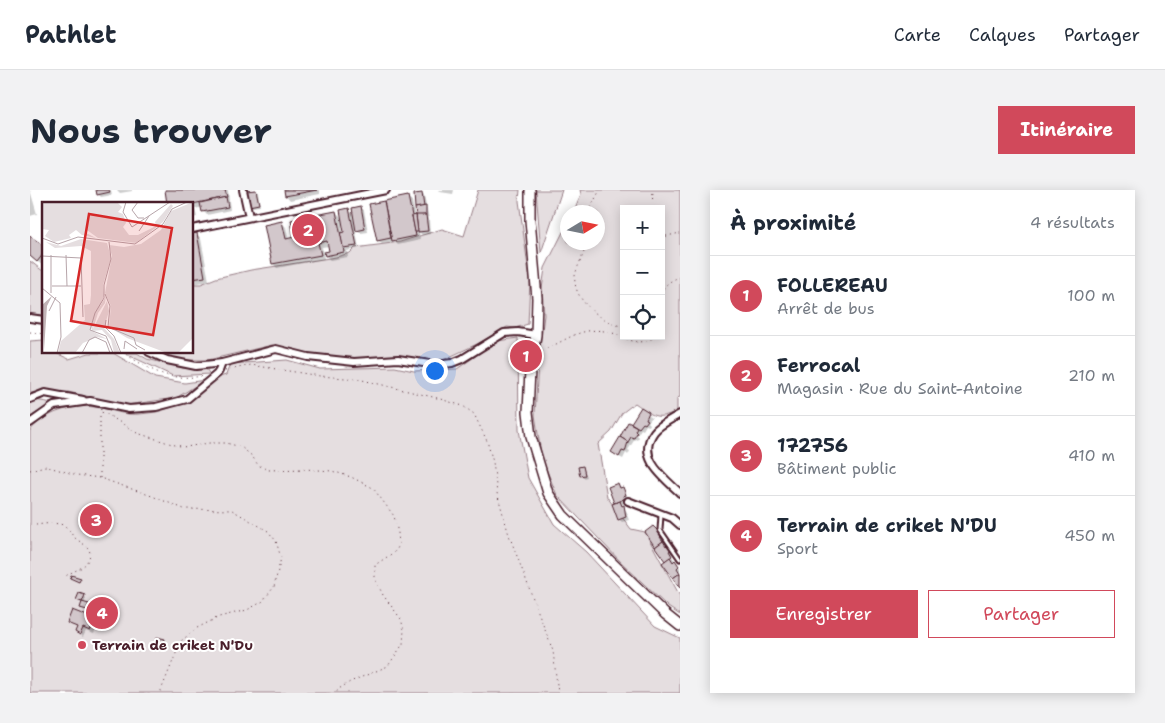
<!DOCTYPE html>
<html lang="fr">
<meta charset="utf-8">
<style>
body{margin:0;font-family:"Shantell Sans",sans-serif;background:#f2f2f3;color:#1f2937}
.controls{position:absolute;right:15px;top:15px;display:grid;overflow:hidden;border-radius:0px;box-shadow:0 2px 12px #0003}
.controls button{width:45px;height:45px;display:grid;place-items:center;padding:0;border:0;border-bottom:1px solid #e0e1e3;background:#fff;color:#1f2937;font:25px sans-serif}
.compass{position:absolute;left:530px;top:15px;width:45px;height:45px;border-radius:50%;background:#fff;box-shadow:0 2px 12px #0003;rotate:80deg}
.you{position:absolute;left:404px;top:180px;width:18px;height:18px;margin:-12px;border:4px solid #fff;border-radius:50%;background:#1a73e8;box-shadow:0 0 0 8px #1a73e833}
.badge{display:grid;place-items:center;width:32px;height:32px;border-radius:50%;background:#d1495b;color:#fff;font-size:16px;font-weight:700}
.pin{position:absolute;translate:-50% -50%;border:2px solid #fff;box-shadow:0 1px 5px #0006}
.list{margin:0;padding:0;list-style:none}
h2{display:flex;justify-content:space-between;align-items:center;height:65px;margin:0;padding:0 20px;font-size:21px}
h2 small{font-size:16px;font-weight:400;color:#747a83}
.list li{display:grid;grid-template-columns:32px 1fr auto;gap:15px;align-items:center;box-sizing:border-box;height:80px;padding:0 20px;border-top:1px solid #e0e1e3}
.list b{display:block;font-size:19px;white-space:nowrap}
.list p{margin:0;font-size:16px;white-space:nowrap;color:#747a83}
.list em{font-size:16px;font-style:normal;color:#747a83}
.actions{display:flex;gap:10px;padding:15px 20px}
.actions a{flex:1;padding:11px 0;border:1px solid #d1495b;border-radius:0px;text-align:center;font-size:18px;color:#d1495b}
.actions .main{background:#d1495b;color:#fff}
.icon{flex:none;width:28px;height:28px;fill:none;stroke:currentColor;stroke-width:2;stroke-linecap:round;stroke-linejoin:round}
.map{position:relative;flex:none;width:650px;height:503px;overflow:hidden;border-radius:0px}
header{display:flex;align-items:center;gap:30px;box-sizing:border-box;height:70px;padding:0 25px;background:#fff;border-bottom:1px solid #e0e1e3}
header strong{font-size:24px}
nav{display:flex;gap:28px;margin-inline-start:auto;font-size:18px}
.intro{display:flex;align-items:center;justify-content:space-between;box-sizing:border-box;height:120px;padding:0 30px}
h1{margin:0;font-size:35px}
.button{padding:12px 22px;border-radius:0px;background:#d1495b;color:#fff;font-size:18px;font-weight:700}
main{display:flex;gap:30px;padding:0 30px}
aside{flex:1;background:#fff;border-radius:0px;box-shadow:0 2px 12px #0003}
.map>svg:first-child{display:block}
.green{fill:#e5dee0;stroke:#987e86;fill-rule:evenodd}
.shadow{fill:#0003;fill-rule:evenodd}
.building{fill:#d2c7cb;stroke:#4a1f2b}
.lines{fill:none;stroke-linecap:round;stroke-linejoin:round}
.service-casing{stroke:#4a1f2b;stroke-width:7}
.minor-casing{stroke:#4a1f2b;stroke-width:10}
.secondary-casing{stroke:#4a1f2b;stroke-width:12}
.path{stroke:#4a1f2b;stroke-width:1;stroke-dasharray:1 4;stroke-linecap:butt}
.service{stroke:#fff;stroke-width:3}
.minor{stroke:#fff;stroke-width:6}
.secondary{stroke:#fff;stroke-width:9}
.poi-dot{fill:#d1495b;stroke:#fff;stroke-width:2}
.labels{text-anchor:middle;stroke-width:4;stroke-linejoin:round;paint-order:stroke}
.poi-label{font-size:14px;font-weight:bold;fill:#4a1f2b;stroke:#fff;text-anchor:start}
.inset-road{fill:none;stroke:#b7a5aa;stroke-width:1}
.view{fill:#d62828;fill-opacity:0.15;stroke:#d62828;stroke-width:2.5}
.inset-edge{fill:none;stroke:#4a1f2b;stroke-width:2.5}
</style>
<header>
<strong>Pathlet</strong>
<nav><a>Carte</a><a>Calques</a><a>Partager</a></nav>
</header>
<div class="intro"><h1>Nous trouver</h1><a class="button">Itinéraire</a></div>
<main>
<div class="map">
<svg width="650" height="503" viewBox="0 0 650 503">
<rect width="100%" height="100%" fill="#fff"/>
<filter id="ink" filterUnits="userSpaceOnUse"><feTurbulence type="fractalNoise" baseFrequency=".02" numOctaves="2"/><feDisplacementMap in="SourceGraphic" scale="10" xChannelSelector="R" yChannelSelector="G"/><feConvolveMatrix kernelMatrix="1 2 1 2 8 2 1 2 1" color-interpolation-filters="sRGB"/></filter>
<g filter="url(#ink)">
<!-- green -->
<g class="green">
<polygon points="448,0 490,0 489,11 500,91 498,134 485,138 477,137 447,154 411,171 366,165 315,172 242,155 178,170 150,170 130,163 162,162 163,94 171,94 186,88 221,80 306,67 320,63 325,58 370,52 412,39 434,46"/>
<polygon points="506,0 532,0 511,63"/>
<path d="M550,0H650V207L647,208V221C625,231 624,226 605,213L592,223L581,242L568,254L577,307L601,339L615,342L650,406V425L638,417L591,372L527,305L512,269L505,225L508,173L514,125L512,99L515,78L537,34L538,52H568V22H544L551,4ZM594,19H631V146H594Z"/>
<polygon points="0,71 14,82 14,125 0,124"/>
<path d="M488,148L489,240L498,288L524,334L556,362L625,436L650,448V503H0V241C13,223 43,214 65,217C76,218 87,223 99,224C107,225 117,223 126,222C136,220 156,212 165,207C176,200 182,188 196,185L200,174L257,170L290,179L365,177L384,181L427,179L467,151Z"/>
<polygon points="14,150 14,162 26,163 39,169 59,163 83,163 125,188 155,193 175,190 146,208 96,215 38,202 0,203 0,151"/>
<polygon points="94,163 107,163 117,169 153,178 175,178 180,184 143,186"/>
<polygon points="5,210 23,213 0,227 0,213"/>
</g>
<!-- shadow -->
<g class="shadow">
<polygon points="0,0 7,24 0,26"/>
<polygon points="67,0 81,0 82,5 71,7 68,4"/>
<polygon points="87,0 102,0 102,1 90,3"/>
<polygon points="136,0 198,0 200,20 177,25 174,22 173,17 165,19 167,27 162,28 162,14"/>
<polygon points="226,0 228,2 230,16 222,17 220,15"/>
<polygon points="255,0 290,0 290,4 260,10 256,5"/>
<polygon points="408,0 424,0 423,4 410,2"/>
<polygon points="392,4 394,6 399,29 400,44 392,45 389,42 390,50 368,55 365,52 352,54 348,50 341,15 377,7 382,11 385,27 389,27"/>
<path d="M330,17L334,20L338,42L331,43L325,37L329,58L317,61L318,67L300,70L293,63L294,69L247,78L243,74L252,33L256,37L259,50L266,48L282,27L288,33L306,22L313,29L318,19L324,25ZM312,35H314L316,43H313ZM299,56L300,62L293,63L292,57Z"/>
<polygon points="167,44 171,49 179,91 162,94 162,72"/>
<polygon points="0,48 14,58 14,73 12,75 0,66"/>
<polygon points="611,219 622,227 618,232 620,234 619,236 616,235 613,240 611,239 607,245 609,247 607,250 605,249 598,260 600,261 598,265 596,263 593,269 586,265"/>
<polygon points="553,277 557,287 553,288 550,278"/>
<polygon points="588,294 595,301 598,308 595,309 596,313 592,314 598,324 597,325 599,330 592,332 589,329 586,314 579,298"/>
<polygon points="623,338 634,349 632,350 636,357 641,359 644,363 641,365 650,378 650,396 637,371"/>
<polygon points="54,406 56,408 54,414 60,417 59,420 52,417 54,413 48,409"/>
<polygon points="42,421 64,430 68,434 64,444 56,441 53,447 46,442 48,438 38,432"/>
</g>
<!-- building -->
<g class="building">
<polygon points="66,0 79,0 80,2 67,5"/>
<polygon points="135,0 195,0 197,7 162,14 137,14"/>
<polygon points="226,0 229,14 219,16 216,1"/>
<polygon points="254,0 287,0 255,6"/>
<polygon points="392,3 394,17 385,18 384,4"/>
<polygon points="378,6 386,46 362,51 354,11"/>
<polygon points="196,7 198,17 172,22 170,13"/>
<polygon points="354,11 361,48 347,51 339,14"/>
<polygon points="331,16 335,39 326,41 322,18"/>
<polygon points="396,16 396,25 386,26 385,18"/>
<polygon points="319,18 327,56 313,58 310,43 314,42 310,20"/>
<polygon points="306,21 314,62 295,66 294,62 299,61 297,51 288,53 291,65 242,74 234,35 252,31 256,49 264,47 261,30 283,26 284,35 287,34 285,25"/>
<polygon points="386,25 396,25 398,41 388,42"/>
<polygon points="386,25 388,42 385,42 382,26"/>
<polygon points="167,43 175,87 162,89 162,44"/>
<polygon points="0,46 14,56 14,63 7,72 0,66"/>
<polygon points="611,217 619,222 616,229 618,230 615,234 613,233 609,238 601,233"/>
<polygon points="598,232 607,237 605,241 607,243 604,248 601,247 598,252 590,247"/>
<polygon points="590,247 598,252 595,262 592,261 589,267 581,262"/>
<polygon points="553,276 555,285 550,286 548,277"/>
<polygon points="588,293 590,298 593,297 596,305 593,306 594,309 584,313 578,297"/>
<polygon points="590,311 592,316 594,315 596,327 588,330 582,314"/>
<polygon points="623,336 632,345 630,347 633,351 625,357 615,342"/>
<polygon points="633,351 636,356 638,354 642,359 639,361 642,366 635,371 625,357"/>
<polygon points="640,367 643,372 645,370 649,376 647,378 650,383 643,388 632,373"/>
<polygon points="650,383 650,398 643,388"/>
<polygon points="41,385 51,388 49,392 40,388"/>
<polygon points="49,403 55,405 52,412 46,410"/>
<polygon points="52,412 59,414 57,420 50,418"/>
<polygon points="42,420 65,429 60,441 53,438 50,445 45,442 47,437 37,433"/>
<polygon points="127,447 135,449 133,457 125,454"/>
</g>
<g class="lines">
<defs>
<polyline id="service" points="631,325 630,340 650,369"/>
<g id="minor">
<polyline points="213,0 219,27"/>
<polyline points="162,39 356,0"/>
<polyline points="0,128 14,130"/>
<polyline points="119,162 137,170 166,176 192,173 246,159 278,167 324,172 368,169 406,175 422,173 432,169 474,143 488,142 506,145"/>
<polyline points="0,209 15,203 53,210"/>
<path d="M650,224C642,229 629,235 624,242C606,267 633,287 650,303"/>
<polyline points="0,233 24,216 60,211 99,219 126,217 157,209 187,184 189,181 192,173"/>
<polyline points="598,311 642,328 650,335"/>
</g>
<polyline id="secondary" points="500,0 500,30 507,108 506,145 500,180 498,222 501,247 518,303 533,325 635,424 650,436"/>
</defs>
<!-- service casing -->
<use href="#service" class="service-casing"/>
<!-- minor casing -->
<use href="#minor" class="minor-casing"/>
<!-- secondary casing -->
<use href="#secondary" class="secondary-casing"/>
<!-- path -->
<g class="path">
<polyline points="622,19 623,0"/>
<polyline points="558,22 570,0"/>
<polyline points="631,46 637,46 650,43"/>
<path d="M556,52C555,65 547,75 545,86C542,111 573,132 594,137"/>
<path d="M631,103C635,94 641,90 650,87"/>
<polyline points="0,142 14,144"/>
<path d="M512,160C536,152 550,135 579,142C596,146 604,158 623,148V146"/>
<path d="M92,162C124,182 136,191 175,186"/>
<polyline points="195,181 221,175 290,186 328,189 407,208 433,216 444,224 457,251 463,272 467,303 479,345 523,461 528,503"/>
<polyline points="71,219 70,222 75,223 107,243 145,255 156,257 179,253 196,253 211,257 222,266 228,275 238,280 275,279 302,281 321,287 343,298 364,326 368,343 369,355 366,361 345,375 345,389 353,405 371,429 374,440 373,454 358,476 320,492 307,500 307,503"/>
<polyline points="0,280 15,276 47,285 70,288 122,306 154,319 202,320 238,341 246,351 251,368 244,397 232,412 217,420 189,427 167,438 151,451 130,503"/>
<polyline points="70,288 70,223"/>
<path d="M6,335C14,334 25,332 33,335C39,338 40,343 44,347C51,354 65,357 58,370C53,380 43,380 36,386"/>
</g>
<!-- service -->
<use href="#service" class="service"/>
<!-- minor -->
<use href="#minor" class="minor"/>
<!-- secondary -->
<use href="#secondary" class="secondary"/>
</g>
</g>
<!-- markers -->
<circle class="poi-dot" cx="52" cy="455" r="5"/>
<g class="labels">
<!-- poi labels -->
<g class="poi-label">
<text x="62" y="460">Terrain de criket N'Du</text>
</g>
</g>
<!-- overview -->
<g transform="translate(12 12)">
<rect width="151" height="151" fill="#fff"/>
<path d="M0,0H75L80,5L76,10L81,12L84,21L81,25L87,33H96L114,24L113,20L129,2L131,4L121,20L94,41L56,36L45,28L44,31L54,36L40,33L34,28L27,33L29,36L12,40L3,34L7,28L0,27ZM151,0L152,135L136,151H125L85,136L67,125L69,104L63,91L70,54L67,43L82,45L99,42L119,28L129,9ZM39,37L65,41L69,56L61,83L62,94L48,128L65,137L55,135L41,141L33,151H16L19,139L43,118L42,103L48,102L49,93V49L39,44L13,46L4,40L19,44ZM64,94L63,101L56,111L51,127L65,99L67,109L62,126L72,137L78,151H72L69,138L60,128L50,129L49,125L54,111Z" fill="#e5dee0"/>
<path d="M10,94L5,104L2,148L0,103Z" fill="#c1b3b6"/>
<path class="inset-road" d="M84,0L81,10L90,25L128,0M96,0L90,8L96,16H102M97,29L107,14M0,36L16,42L36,35L93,42L121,22L130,7L145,0M67,40L69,57L62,83V96L53,111L48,128L64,134L71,151M24,53L25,84M0,54L39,56L41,115M10,84H39M0,86L18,101L19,135L15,151M9,91V53M63,92L68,104L66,125L92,136L94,143L103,148M7,109L14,95M64,118L63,125L72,134L79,151M82,147L83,139L95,147M40,151L47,138L53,135L64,140L68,151"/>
<path class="view" d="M47,12L130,26L111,133L29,119Z"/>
<rect width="151" height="151" class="inset-edge"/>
</g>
</svg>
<div class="controls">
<button>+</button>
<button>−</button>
<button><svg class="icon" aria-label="locate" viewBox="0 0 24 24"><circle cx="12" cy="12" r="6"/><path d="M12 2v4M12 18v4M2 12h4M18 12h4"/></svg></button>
</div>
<svg class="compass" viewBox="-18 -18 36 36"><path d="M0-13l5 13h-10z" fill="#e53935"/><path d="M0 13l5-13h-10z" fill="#747a83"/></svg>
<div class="you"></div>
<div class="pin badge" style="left:496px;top:166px">1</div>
<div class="pin badge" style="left:278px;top:40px">2</div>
<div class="pin badge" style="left:66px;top:330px">3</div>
<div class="pin badge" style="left:72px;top:423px">4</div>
</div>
<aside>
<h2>À proximité<small>4 résultats</small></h2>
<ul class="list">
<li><span class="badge">1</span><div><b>FOLLEREAU</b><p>Arrêt de bus</p></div><em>100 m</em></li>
<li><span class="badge">2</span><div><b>Ferrocal</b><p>Magasin · Rue du Saint-Antoine</p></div><em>210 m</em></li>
<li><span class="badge">3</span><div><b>172756</b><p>Bâtiment public</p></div><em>410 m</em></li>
<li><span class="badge">4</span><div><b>Terrain de criket N'DU</b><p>Sport</p></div><em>450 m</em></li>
</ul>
<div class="actions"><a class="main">Enregistrer</a><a>Partager</a></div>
</aside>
</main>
